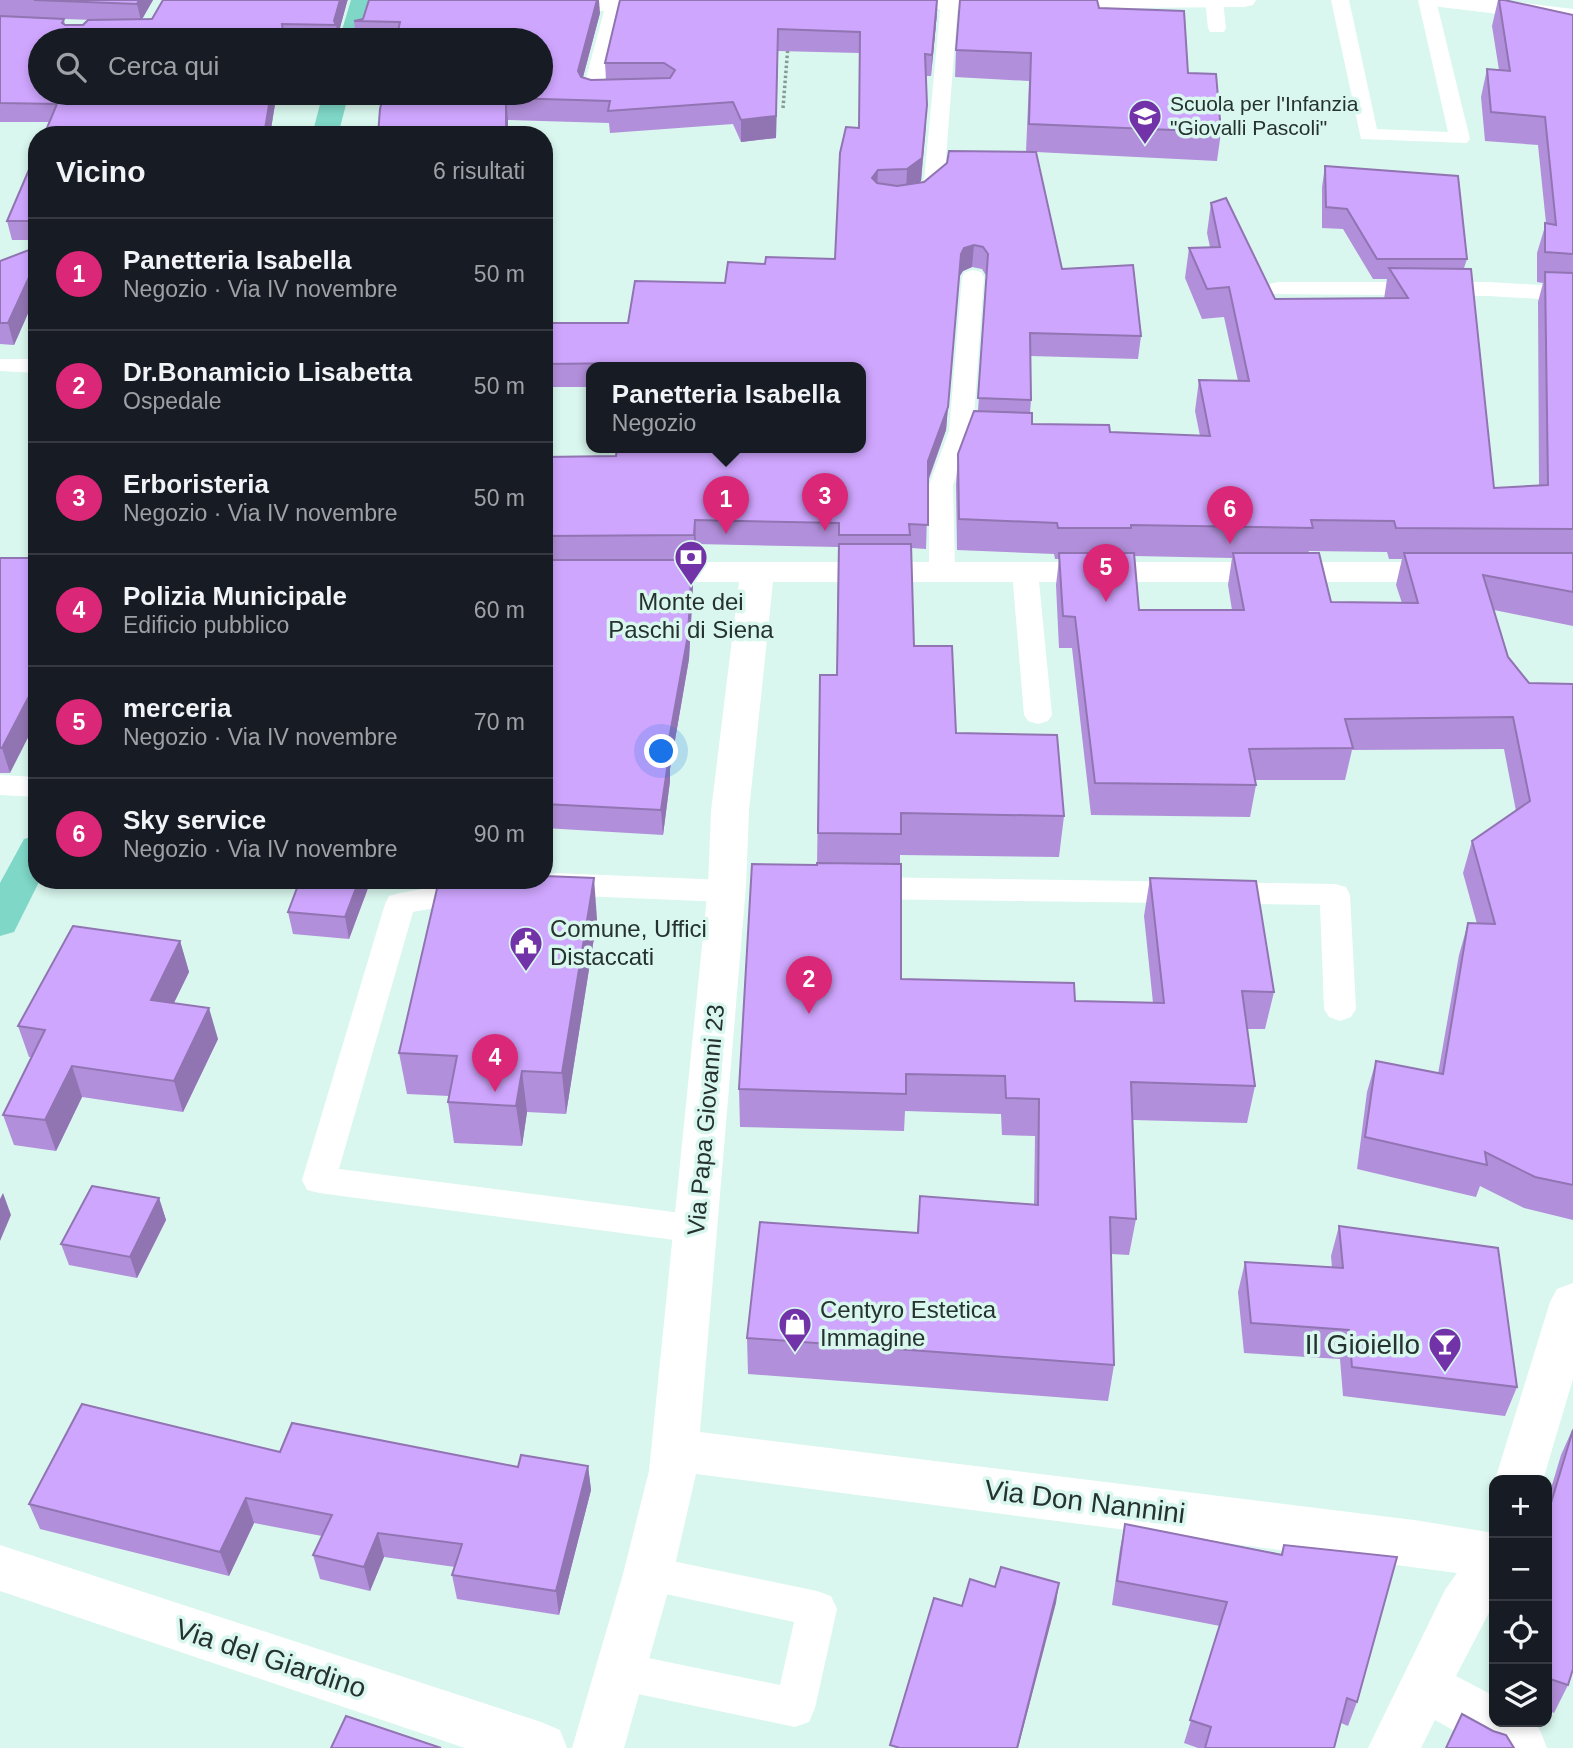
<!DOCTYPE html>
<html lang="it">
<meta charset="utf-8">
<style>
body{margin:0;font-family:Helvetica,sans-serif;background:#242831;color:#f1f3f6}
.controls{position:absolute;right:21px;bottom:21px;display:grid;overflow:hidden;border-radius:14px;box-shadow:0 4px 10px #0003}
.controls button{width:63px;height:63px;display:grid;place-items:center;padding:0;border:0;border-bottom:2px solid #363941;background:#171b24;color:#f1f3f6;font:35px sans-serif}
.you{position:absolute;left:662px;top:752px;width:24px;height:24px;margin:-18px;border:5px solid #fff;border-radius:50%;background:#1a73e8;box-shadow:0 0 0 10px #1a73e833}
.badge{display:grid;place-items:center;width:46px;height:46px;border-radius:50%;background:#db2777;color:#fff;font-size:23px;font-weight:700}
.pin{position:absolute;translate:-50% -58px;filter:drop-shadow(0 2px 4px #0008)}
.pin::after{content:'';position:absolute;top:37px;width:24px;height:21px;background:inherit;clip-path:polygon(0 0,100% 0,50% 100%)}
.popup{position:absolute;left:586px;top:362px;width:280px;height:91px;box-sizing:border-box;display:grid;place-content:center;border-radius:14px;background:#171b24;filter:drop-shadow(0 2px 5px #0005);font-size:23px;white-space:nowrap;color:#9ea1a6}
.popup b{font-size:26px;color:#f1f3f6}
.popup::after{content:'';position:absolute;left:50%;top:100%;margin-left:-14px;border:14px solid transparent;border-top-color:#171b24}
.list{margin:0;padding:0;list-style:none}
h2{display:flex;justify-content:space-between;align-items:center;height:91px;margin:0;padding:0 28px;font-size:30px}
h2 small{font-size:23px;font-weight:400;color:#9ea1a6}
.list li{display:grid;grid-template-columns:46px 1fr auto;gap:21px;align-items:center;box-sizing:border-box;height:112px;padding:0 28px;border-top:2px solid #363941}
.list b{display:block;font-size:26px;white-space:nowrap}
.list p{margin:0;font-size:23px;white-space:nowrap;color:#9ea1a6}
.list em{font-size:23px;font-style:normal;color:#9ea1a6}
.icon{flex:none;width:38px;height:38px;fill:none;stroke:currentColor;stroke-width:2;stroke-linecap:round;stroke-linejoin:round}
.map{position:relative;flex:none;width:1573px;height:1748px;overflow:hidden}
.search{position:absolute;background:#171b24;box-shadow:0 4px 10px #0003;left:28px;top:28px;width:525px;height:77px;display:flex;align-items:center;gap:18px;box-sizing:border-box;padding:0 24px;border-radius:38px;color:#9ea1a6;font-size:26px}
.panel{position:absolute;background:#171b24;box-shadow:0 4px 10px #0003;left:28px;top:126px;width:525px;height:763px;border-radius:28px}
.map>svg:first-child{display:block}
.lines{fill:none;stroke-linecap:round;stroke-linejoin:round}
.path{stroke:#859a94;stroke-width:3.5;stroke-dasharray:2.5 2.5;stroke-linecap:butt}
.service{fill:#fff;fill-rule:evenodd}
.minor{fill:#fff;fill-rule:evenodd}
.primary{fill:#7fd7c7;fill-rule:evenodd}
.wall{fill:#b28fda;fill-rule:evenodd}
.shaded-wall{fill:#9174b2}
.building{fill:#cfa6fe;stroke:#9174b2;stroke-width:2}
.labels{text-anchor:middle;stroke-width:7;stroke-linejoin:round;paint-order:stroke}
.far-poi-label{font-size:21px;fill:#26322f;stroke:#d9f7ee;text-anchor:start}
.poi-label{font-size:24px;fill:#26322f;stroke:#d9f7ee;text-anchor:start}
.street-label{font-size:24px;fill:#26322f;stroke:#d9f7ee}
.near-poi-label{font-size:28px;fill:#26322f;stroke:#d9f7ee;text-anchor:end}
.near-street-label{font-size:28px;fill:#26322f;stroke:#d9f7ee}
</style>
<div class="map">
<svg width="1573" height="1748" viewBox="0 0 1573 1748">
<rect width="100%" height="100%" fill="#d9f7ee"/>
<g class="lines">
<!-- path -->
<polyline class="path" points="783,108 788,46"/>
<!-- service -->
<g class="service">
<path d="M607,0H620L622,4L603,87L625,89L628,93L625,97C613,100 597,100 585,97L582,93Z"/>
<path d="M941,0L958,2L944,184C934,198 921,210 903,205L899,201L903,197L912,194L924,182Z"/>
<polygon points="1205,0 1223,1 1226,28 1224,32 1210,32 1208,28"/>
<polygon points="1331,0 1349,0 1377,129 1448,132 1418,0 1436,0 1470,139 1467,143 1361,139"/>
<polygon points="973,270 981,272 984,277 973,431 953,485 955,571 951,577 942,579 933,577 929,571 929,485 949,431 962,277 965,272"/>
<polygon points="1278,282 1488,282 1573,287 1573,301 1488,296 1270,294 1267,289 1270,284"/>
<polygon points="0,359 37,359 37,373 0,371"/>
<polygon points="1025,563 1034,565 1038,571 1052,715 1048,721 1038,724 1028,721 1024,715 1012,571 1016,565"/>
<polygon points="0,775 37,777 37,797 0,795"/>
<polygon points="555,873 726,880 737,883 741,891 737,899 726,902 555,895 544,892 540,884 544,876"/>
<polygon points="861,877 1335,884 1346,887 1350,895 1356,1009 1351,1017 1340,1021 1329,1017 1324,1009 1320,905 861,899 850,896 846,888 850,880"/>
<polygon points="470,880 486,882 490,890 486,898 413,912 339,1169 697,1215 709,1219 714,1229 709,1239 697,1243 319,1193 307,1190 302,1180 385,904 389,896 400,893"/>
<polygon points="648,1556 817,1591 831,1596 837,1609 815,1708 809,1722 795,1727 619,1690 605,1684 599,1671 605,1658 619,1652 780,1685 794,1622 634,1587 629,1574 634,1561"/>
</g>
<!-- minor -->
<g class="minor">
<polygon points="540,0 680,0 683,4 680,9 671,11 549,11 540,9 537,4"/>
<polygon points="875,0 1256,0 1253,5 1244,7 885,10 876,8 873,3"/>
<polygon points="1428,0 1500,0 1573,9 1573,23 1440,7 1431,5"/>
<polygon points="544,562 1452,562 1464,565 1469,572 1464,579 1452,582 773,582 749,811 746,886 700,1432 1414,1520 1494,1533 1494,1603 1456,1676 1494,1696 1494,1722 1532,1722 1540,1730 1547,1748 1485,1748 1435,1720 1421,1748 1368,1748 1445,1590 1457,1573 696,1474 673,1574 624,1748 572,1748 623,1574 649,1471 708,886 711,811 739,582 544,582"/>
<polygon points="1573,1283 1573,1379 1543,1480 1495,1480 1550,1302 1557,1289"/>
<polygon points="0,1545 541,1722 560,1730 567,1748 465,1748 0,1591"/>
</g>
<!-- primary -->
<g class="primary">
<polygon points="351,0 375,0 363,40 339,40"/>
<polygon points="323,93 349,93 338,135 312,135"/>
<polygon points="37,835 37,880 40,880 14,932 0,936 0,883 24,839"/>
</g>
</g>
<!-- wall -->
<g class="wall">
<path d="M0,0H153L142,19L347,2L338,35V40H40V93H292L293,96L276,98L270,135H44L49,122H0ZM64,19L94,20L83,25H65Z"/>
<path d="M620,0L937,13L931,76H926V127L921,181L918,183L1026,152L1029,81L955,77L956,50L1099,8L1188,73L1221,132L1217,161L1036,152L1062,269L1141,336L1138,359L1030,356L1031,400L1030,413L1032,424L1110,432L1200,436L1195,411L1199,380L1238,381L1224,317L1202,319L1185,278L1189,248L1210,247L1207,233L1211,203L1275,299H1384L1387,279H1373L1343,229L1322,228V187L1325,166L1467,259L1464,268L1494,488L1539,486L1538,302L1543,283L1537,282V253L1546,223L1538,145L1485,141L1481,97L1487,69L1499,70L1492,26L1498,0L1573,15V626L1494,610L1508,657L1529,683L1573,684V1220L1524,1208L1480,1186L1476,1197L1357,1169L1367,1092L1376,1061L1438,1074L1459,955L1468,923L1477,924L1463,873L1472,841L1516,811L1504,749L1352,750L1345,780H1255L1256,785L1250,817L1091,815L1072,648H1059L1056,585L1059,559H1055L1054,554L957,550L956,485L958,454L978,411L987,277L982,269L972,267L963,271L959,277L946,430L928,482L926,549L911,548L914,646L956,733L1064,816L1059,857L900,855L901,979L1075,1001L1153,1003L1144,916L1150,878L1274,992L1265,1029H1247L1255,1086L1247,1123L1133,1120L1136,1219L1129,1255L1111,1254L1114,1365L1108,1401L748,1374L747,1338L917,1233L920,1196L1034,1204L1035,1136L1002,1135L1001,1114L905,1111L904,1131L740,1127L739,1089L817,865L820,675H837L838,547L696,544L695,559L544,560V457L616,456L861,368H591V387H544V323H628L725,283L765,264L835,259L859,128V53L778,51L776,138L741,142L733,124L610,133L609,123L508,120L378,135L541,40H356L354,21L363,19L600,13L583,77L591,80L606,79L605,63ZM1309,551L1387,552L1389,559H1402L1396,585L1402,603L1331,602L1308,553ZM1134,556L1232,558L1228,585L1232,610H1139Z"/>
<polygon points="37,151 37,240 12,240 7,221"/>
<polygon points="37,247 37,293 14,345 0,344 0,261"/>
<polygon points="0,558 10,773 0,773"/>
<polygon points="544,560 693,585 689,659 670,769 670,781 663,835 544,828"/>
<polygon points="371,880 349,939 293,934 288,912"/>
<polygon points="597,919 566,1114 527,1112 522,1146 454,1143 448,1102 449,1096 407,1094 399,1053"/>
<polygon points="180,941 189,972 174,1003 218,1039 183,1112 82,1097 56,1151 14,1145 3,1115 32,1057 29,1057 18,1026"/>
<polygon points="159,1198 166,1220 137,1278 69,1265 61,1244"/>
<polygon points="1339,1226 1517,1387 1505,1416 1343,1396 1340,1359 1244,1353 1238,1292 1245,1262 1332,1268 1331,1256"/>
<polygon points="1573,1428 1568,1685 1554,1713 1547,1710 1547,1502 1561,1455"/>
<polygon points="280,1452 518,1467 588,1466 591,1490 559,1615 457,1599 452,1575 455,1567 384,1557 370,1591 320,1579 313,1555 322,1536 254,1523 229,1576 40,1529 29,1504"/>
<polygon points="1125,1524 1281,1554 1284,1545 1357,1702 1348,1726 1341,1723 1334,1748 1198,1748 1184,1743 1220,1626 1112,1605 1120,1549"/>
</g>
<!-- shaded-wall -->
<g class="shaded-wall">
<polygon points="139,0 153,0 141,21 137,4"/>
<polygon points="340,0 348,0 347,2 338,35 336,25 334,21"/>
<polygon points="597,0 599,0 600,13 579,92 578,71"/>
<polygon points="938,0 937,13 931,76 932,55"/>
<polygon points="778,29 776,138 741,142 741,120"/>
<polygon points="271,93 292,93 293,96 276,98 270,135 264,135"/>
<polygon points="506,98 508,120 508,135 506,135"/>
<polygon points="927,105 921,181 906,191 907,169"/>
<polygon points="878,170 877,192 872,178"/>
<polygon points="974,245 972,267 963,271 959,277 946,430 926,485 928,461 961,254 964,248"/>
<polygon points="37,260 37,293 14,345 8,323"/>
<polygon points="695,520 696,544 695,559 694,535"/>
<polygon points="692,560 693,585 689,659 670,769 670,781 663,835 661,810 666,756"/>
<polygon points="37,681 37,720 10,773 2,748"/>
<polygon points="594,878 597,919 566,1114 562,1073"/>
<polygon points="359,880 371,880 349,939 345,917"/>
<polygon points="180,941 189,972 160,1031 151,1000"/>
<polygon points="209,1008 218,1039 183,1112 174,1081"/>
<polygon points="72,1066 82,1097 56,1151 45,1120"/>
<polygon points="522,1071 527,1112 522,1146 516,1106"/>
<polygon points="3,1193 11,1215 0,1241 0,1199"/>
<polygon points="159,1198 166,1220 137,1278 130,1257"/>
<polygon points="588,1466 591,1490 559,1615 556,1591"/>
<polygon points="246,1498 254,1523 229,1576 220,1552"/>
<polygon points="378,1533 384,1557 370,1591 364,1567"/>
<polygon points="1059,1583 1056,1603 1018,1748 1017,1748"/>
</g>
<!-- building -->
<g class="building">
<polygon points="34,0 139,0 137,4"/>
<polygon points="163,0 340,0 334,21 336,25 282,24 284,40 40,40 40,93 271,93 264,135 104,135 96,132 95,135 44,135 57,104 0,103 0,16 64,19 62,23 65,25 83,25 88,20 152,19"/>
<polygon points="369,0 597,0 578,71 581,77 591,80 670,78 675,70 664,63 605,63 620,0 937,0 932,55 925,54 927,105 922,158 907,169 878,170 872,178 877,183 897,186 924,182 947,163 949,151 1036,152 1062,269 1133,265 1141,336 1030,333 1031,400 978,398 988,254 983,247 974,245 964,248 961,254 948,407 928,461 928,525 909,524 910,535 839,535 839,523 695,520 694,535 544,536 544,457 616,456 617,448 861,448 861,368 631,368 632,363 544,364 544,323 628,323 635,281 725,283 728,262 765,264 766,257 835,259 840,153 846,127 859,128 860,32 778,29 776,116 741,120 733,102 608,111 610,101 506,98 506,135 378,135 380,109 384,93 541,93 541,40 396,40 400,22 354,21 363,19"/>
<polygon points="960,0 1097,0 1099,8 1184,11 1188,73 1216,74 1221,132 1029,124 1031,53 956,50"/>
<polygon points="1499,0 1504,0 1573,15 1573,254 1545,252 1545,223 1556,225 1545,117 1491,112 1487,69 1510,71"/>
<polygon points="37,151 37,221 7,221"/>
<polygon points="1325,166 1458,176 1467,259 1377,259 1347,209 1326,207"/>
<polygon points="1226,198 1275,299 1408,298 1389,268 1471,269 1494,488 1548,485 1545,272 1573,273 1573,529 1396,528 1394,521 1311,520 1313,528 1131,525 1131,528 1058,528 1057,523 959,519 958,454 974,411 1032,413 1032,424 1109,425 1110,432 1210,436 1199,380 1249,381 1229,287 1207,289 1189,248 1220,247 1211,203"/>
<polygon points="37,247 37,260 8,323 0,323 0,261"/>
<polygon points="839,544 911,544 914,646 952,646 956,733 1057,735 1064,816 901,813 901,834 818,833 820,675 837,675"/>
<polygon points="1059,553 1134,553 1139,610 1244,610 1233,553 1319,553 1331,602 1418,603 1404,553 1573,553 1573,592 1483,575 1508,657 1529,683 1573,684 1573,1185 1535,1177 1485,1152 1487,1165 1365,1137 1376,1061 1443,1074 1468,923 1495,924 1472,841 1530,801 1513,717 1345,719 1353,748 1249,749 1256,785 1095,783 1075,617 1063,616"/>
<polygon points="33,555 37,555 37,681 2,748 0,748 0,558 30,558"/>
<polygon points="544,560 692,560 688,635 666,756 669,756 661,810 544,804 544,668 549,647 544,647"/>
<polygon points="817,863 901,864 901,979 1074,983 1075,1001 1164,1003 1150,878 1256,881 1274,992 1242,991 1255,1086 1131,1082 1136,1219 1110,1217 1114,1365 747,1338 760,1222 918,1233 920,1196 1038,1205 1039,1099 1006,1098 1005,1076 906,1074 906,1094 739,1089 752,864 817,865"/>
<polygon points="544,876 594,878 562,1073 522,1071 516,1106 448,1102 457,1056 399,1053 439,880 544,880"/>
<polygon points="300,880 359,880 345,917 288,912"/>
<polygon points="73,926 180,941 151,1000 209,1008 174,1081 72,1066 45,1120 3,1115 45,1030 18,1026"/>
<polygon points="92,1186 159,1198 130,1257 61,1244"/>
<polygon points="1339,1226 1498,1248 1517,1387 1352,1367 1349,1330 1251,1323 1245,1262 1343,1268"/>
<polygon points="82,1404 280,1452 292,1423 518,1467 521,1455 588,1466 556,1591 452,1575 462,1544 378,1533 364,1567 313,1555 332,1515 246,1498 220,1552 29,1504"/>
<polygon points="1573,1430 1573,1669 1568,1685 1547,1678 1547,1516"/>
<polygon points="1125,1524 1282,1555 1284,1545 1397,1557 1357,1702 1347,1698 1334,1748 1205,1748 1211,1727 1190,1720 1227,1602 1117,1581"/>
<polygon points="1001,1567 1059,1583 1017,1748 900,1748 890,1745 934,1598 962,1606 970,1579 995,1587"/>
<polygon points="1462,1714 1493,1731 1506,1735 1514,1748 1446,1748"/>
<polygon points="346,1716 441,1748 331,1748"/>
</g>
<!-- icons -->
<defs>
<symbol id="school-pin" viewBox="-11 -11 22 30"><path d="M0 17L-7.5 6A9.5 9.5 0 1 1 7.5 6Z" fill="#7233a8" stroke="#d9f7ee"/><path d="M0-5L7-2L0 1L-7-2ZM-4 1L0 2.5L4 1V4Q0 6-4 4Z" fill="#fff"/></symbol>
<symbol id="bank-pin" viewBox="-11 -11 22 30"><path d="M0 17L-7.5 6A9.5 9.5 0 1 1 7.5 6Z" fill="#7233a8" stroke="#d9f7ee"/><path d="M-6-4H6V4H-6ZM0-2.3a2.3 2.3 0 1 0 0 4.6a2.3 2.3 0 1 0 0-4.6Z" fill="#fff"/></symbol>
<symbol id="civic-pin" viewBox="-11 -11 22 30"><path d="M0 17L-7.5 6A9.5 9.5 0 1 1 7.5 6Z" fill="#7233a8" stroke="#d9f7ee"/><path d="M-.6-6.5H3V-4.5H.6V-3L4-1V1h2V6H-6V1h2V-1L-.6-3ZM-1.2 2.5V6h2.4V2.5Z" fill="#fff"/></symbol>
<symbol id="shop-pin" viewBox="-11 -11 22 30"><path d="M0 17L-7.5 6A9.5 9.5 0 1 1 7.5 6Z" fill="#7233a8" stroke="#d9f7ee"/><path d="M-5-2.5h2.3a2.7 3.5 0 0 1 5.4 0H5L5.5 6h-11ZM-1.5-2.5h3a1.5 2.3 0 0 0-3 0Z" fill="#fff"/></symbol>
<symbol id="bar-pin" viewBox="-11 -11 22 30"><path d="M0 17L-7.5 6A9.5 9.5 0 1 1 7.5 6Z" fill="#7233a8" stroke="#d9f7ee"/><path d="M-6-5H6L.8 .8V4.5H3.5V6h-7V4.5H-.8V.8Z" fill="#fff"/></symbol>
</defs>
<g fill-rule="evenodd">
<use href="#school-pin" x="1126" y="97" width="38" height="52"/>
<use href="#bank-pin" x="672" y="538" width="38" height="52"/>
<use href="#civic-pin" x="507" y="924" width="38" height="52"/>
<use href="#shop-pin" x="776" y="1305" width="38" height="52"/>
<use href="#bar-pin" x="1426" y="1325" width="38" height="52"/>
</g>
<g class="labels">
<!-- far-poi labels -->
<g class="far-poi-label">
<text x="1170" y="111">Scuola per l'Infanzia<tspan x="1170" dy="24">"Giovalli Pascoli"</tspan></text>
</g>
<!-- poi labels -->
<g class="poi-label">
<text x="691" y="610" text-anchor="middle">Monte dei<tspan x="691" dy="28">Paschi di Siena</tspan></text>
<text x="550" y="937">Comune, Uffici<tspan x="550" dy="28">Distaccati</tspan></text>
<text x="820" y="1318">Centyro Estetica<tspan x="820" dy="28">Immagine</tspan></text>
</g>
<!-- street labels -->
<g class="street-label">
<text transform="translate(706 1120) rotate(-85)" y="8">Via Papa Giovanni 23</text>
</g>
<!-- near-poi labels -->
<g class="near-poi-label">
<text x="1420" y="1354">Il Gioiello</text>
</g>
<!-- near-street labels -->
<g class="near-street-label">
<text transform="translate(1085 1501) rotate(7)" y="10">Via Don Nannini</text>
<text transform="translate(271 1658) rotate(18)" y="10">Via del Giardino</text>
</g>
</g>
</svg>
<div class="controls">
<button>+</button>
<button>−</button>
<button><svg class="icon" aria-label="locate" viewBox="0 0 24 24"><circle cx="12" cy="12" r="6"/><path d="M12 2v4M12 18v4M2 12h4M18 12h4"/></svg></button>
<button><svg class="icon" aria-label="layers" viewBox="0 0 24 24"><path d="M12 4l9 5-9 5-9-5zM3 14l9 5 9-5"/></svg></button>
</div>
<div class="you"></div>
<div class="pin badge" style="left:726px;top:534px">1</div>
<div class="popup"><b>Panetteria Isabella</b>Negozio</div>
<div class="pin badge" style="left:809px;top:1014px">2</div>
<div class="pin badge" style="left:825px;top:531px">3</div>
<div class="pin badge" style="left:495px;top:1092px">4</div>
<div class="pin badge" style="left:1106px;top:602px">5</div>
<div class="pin badge" style="left:1230px;top:544px">6</div>
<div class="search"><svg class="icon" aria-label="search" viewBox="0 0 24 24"><circle cx="10" cy="10" r="6"/><path d="M15 15l6 6"/></svg>Cerca qui</div>
<section class="panel">
<h2>Vicino<small>6 risultati</small></h2>
<ul class="list">
<li><span class="badge">1</span><div><b>Panetteria Isabella</b><p>Negozio · Via IV novembre</p></div><em>50 m</em></li>
<li><span class="badge">2</span><div><b>Dr.Bonamicio Lisabetta</b><p>Ospedale</p></div><em>50 m</em></li>
<li><span class="badge">3</span><div><b>Erboristeria</b><p>Negozio · Via IV novembre</p></div><em>50 m</em></li>
<li><span class="badge">4</span><div><b>Polizia Municipale</b><p>Edificio pubblico</p></div><em>60 m</em></li>
<li><span class="badge">5</span><div><b>merceria</b><p>Negozio · Via IV novembre</p></div><em>70 m</em></li>
<li><span class="badge">6</span><div><b>Sky service</b><p>Negozio · Via IV novembre</p></div><em>90 m</em></li>
</ul>
</section>
</div>
